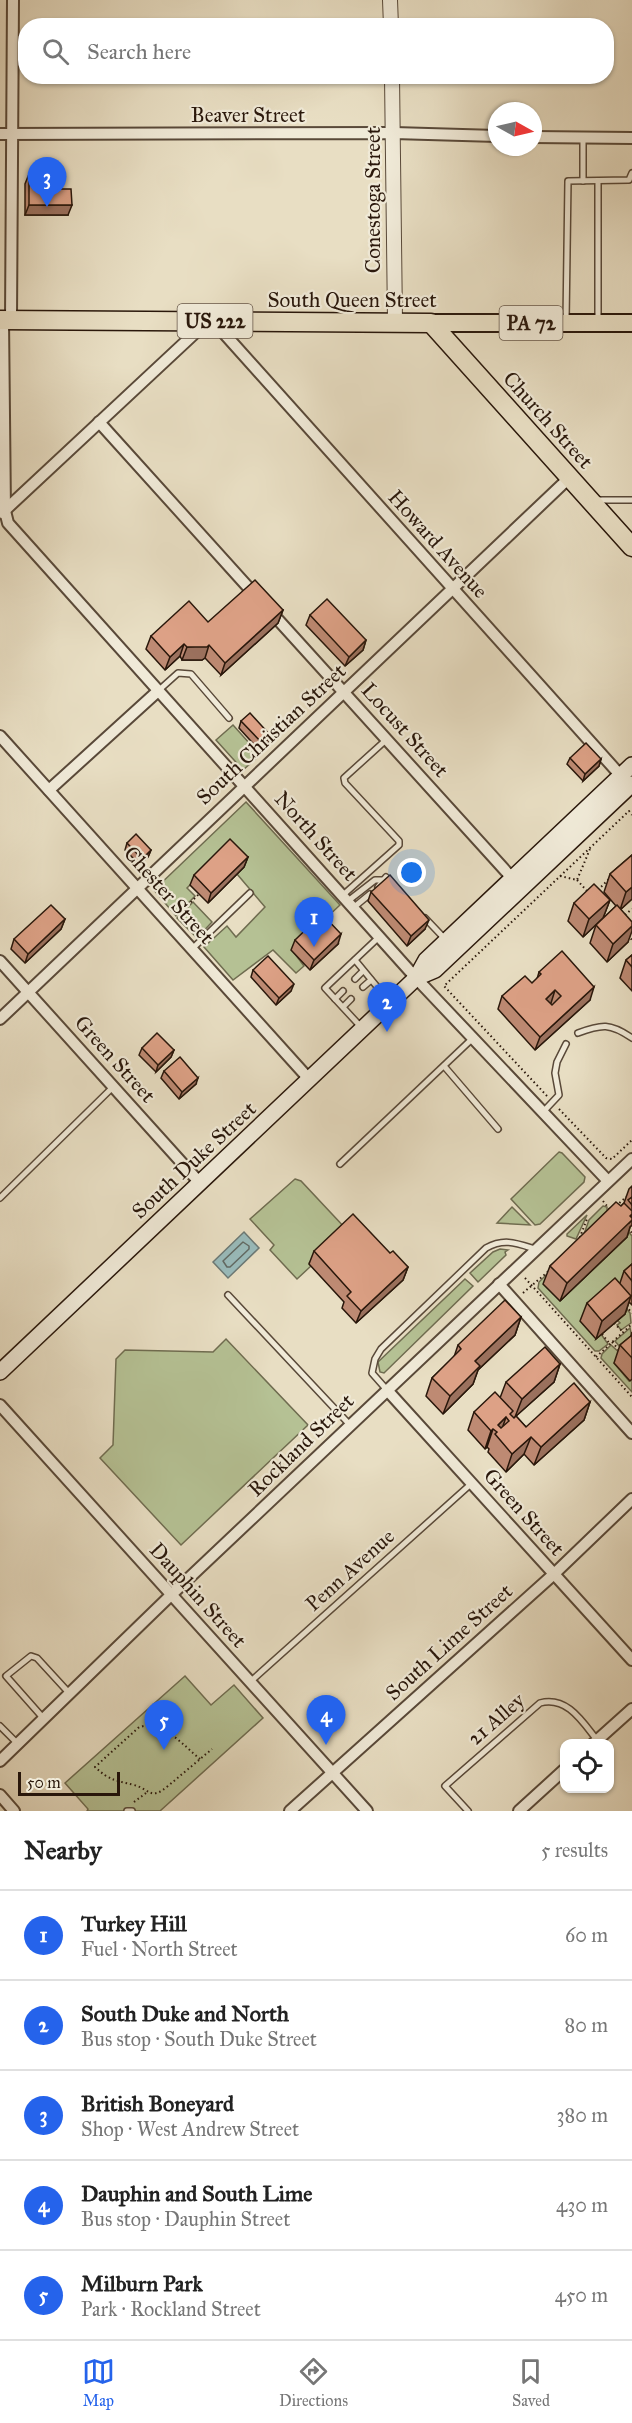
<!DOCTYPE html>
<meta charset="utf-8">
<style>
body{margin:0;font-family:"IM FELL Great Primer",serif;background:#f6f6f6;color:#222}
.controls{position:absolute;right:18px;bottom:18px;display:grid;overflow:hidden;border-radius:12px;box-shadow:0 2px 4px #0004}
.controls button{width:54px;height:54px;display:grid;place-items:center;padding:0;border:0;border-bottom:2px solid #e0e0e0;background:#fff;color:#222;font:30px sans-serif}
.compass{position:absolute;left:488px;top:102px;width:54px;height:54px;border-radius:50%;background:#fff;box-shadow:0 2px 4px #0004;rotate:98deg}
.scale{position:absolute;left:18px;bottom:15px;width:102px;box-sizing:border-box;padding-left:6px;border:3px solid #29170b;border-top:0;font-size:16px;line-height:21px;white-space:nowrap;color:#29170b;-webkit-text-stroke:4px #f0ead8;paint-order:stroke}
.you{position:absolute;left:412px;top:873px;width:21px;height:21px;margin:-15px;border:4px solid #fff;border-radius:50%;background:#1a73e8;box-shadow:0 0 0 9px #1a73e833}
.badge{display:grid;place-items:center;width:39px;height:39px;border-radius:50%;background:#2563eb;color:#fff;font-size:20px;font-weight:700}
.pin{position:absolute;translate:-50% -50px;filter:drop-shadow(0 2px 3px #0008)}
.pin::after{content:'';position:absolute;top:32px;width:21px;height:18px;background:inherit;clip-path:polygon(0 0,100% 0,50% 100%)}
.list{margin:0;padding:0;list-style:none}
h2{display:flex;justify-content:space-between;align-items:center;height:78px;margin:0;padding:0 24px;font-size:26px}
h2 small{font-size:20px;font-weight:400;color:#767676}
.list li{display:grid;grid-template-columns:39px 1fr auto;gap:18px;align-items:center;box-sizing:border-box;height:90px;padding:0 24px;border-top:2px solid #e0e0e0}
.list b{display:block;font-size:22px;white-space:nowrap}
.list p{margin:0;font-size:20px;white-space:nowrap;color:#767676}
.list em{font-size:20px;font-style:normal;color:#767676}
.icon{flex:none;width:33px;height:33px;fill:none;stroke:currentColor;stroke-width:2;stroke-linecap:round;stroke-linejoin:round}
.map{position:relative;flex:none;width:632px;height:1811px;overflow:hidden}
.search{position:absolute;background:#fff;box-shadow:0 2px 4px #0004;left:18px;right:18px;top:18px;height:66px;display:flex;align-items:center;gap:15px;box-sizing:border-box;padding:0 21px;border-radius:24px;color:#767676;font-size:22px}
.sheet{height:528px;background:#fff}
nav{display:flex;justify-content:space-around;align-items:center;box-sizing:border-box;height:84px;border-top:2px solid #e0e0e0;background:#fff;font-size:16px;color:#767676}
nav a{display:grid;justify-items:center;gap:3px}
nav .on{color:#2563eb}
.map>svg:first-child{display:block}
.green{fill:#b5c194;stroke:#6f6c50;stroke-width:1.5}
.water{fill:#9bb;stroke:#6c7975;stroke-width:1.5}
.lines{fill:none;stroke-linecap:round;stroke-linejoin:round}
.shore{stroke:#616963;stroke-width:1.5}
.service-casing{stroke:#594939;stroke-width:8}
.minor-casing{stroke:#594939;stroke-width:14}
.tertiary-casing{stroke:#594939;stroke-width:16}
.secondary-casing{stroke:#29170b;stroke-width:18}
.primary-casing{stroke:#29170b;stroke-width:20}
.trunk-casing{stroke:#29170b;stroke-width:21}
.path{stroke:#29170b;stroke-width:2;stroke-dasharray:1.5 3;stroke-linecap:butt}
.service{stroke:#f0ead8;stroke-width:5}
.minor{stroke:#f0ead8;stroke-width:10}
.tertiary{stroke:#f0ead8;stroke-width:14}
.secondary{stroke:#f0ead8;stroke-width:15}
.primary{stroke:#e8dec3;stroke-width:16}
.trunk{stroke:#e8dec3;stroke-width:18}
.wall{fill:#be8a73;stroke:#29170b;stroke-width:1.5}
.shaded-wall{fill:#9b715e;stroke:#29170b;stroke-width:1.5}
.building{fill:#dda186;stroke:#29170b;stroke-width:1.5;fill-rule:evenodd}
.labels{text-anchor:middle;stroke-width:4.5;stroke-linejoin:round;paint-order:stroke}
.shield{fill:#f0ead8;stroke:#655648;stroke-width:1.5}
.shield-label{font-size:20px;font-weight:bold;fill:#29170b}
.street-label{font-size:21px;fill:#29170b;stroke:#f0ead8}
</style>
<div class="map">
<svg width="632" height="1811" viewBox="0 0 632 1811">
<rect width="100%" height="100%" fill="#e8dec3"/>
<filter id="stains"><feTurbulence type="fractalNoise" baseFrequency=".00333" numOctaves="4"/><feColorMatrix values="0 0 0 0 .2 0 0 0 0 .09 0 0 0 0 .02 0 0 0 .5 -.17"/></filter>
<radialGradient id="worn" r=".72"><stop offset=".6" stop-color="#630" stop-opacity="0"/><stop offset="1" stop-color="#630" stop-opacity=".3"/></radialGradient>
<!-- green -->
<g class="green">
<polygon points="233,725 260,755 243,770 216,740"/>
<polygon points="246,802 340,905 292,950 304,966 296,973 273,950 233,980 204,947 227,926 236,937 265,907 237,874 226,849 187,888 195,896 176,916 154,890"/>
<polygon points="193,902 212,922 197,938 177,918"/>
<polygon points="559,1152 562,1153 585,1177 584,1182 540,1224 535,1225 511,1199"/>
<polygon points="295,1179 301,1181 346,1229 309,1263 311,1266 297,1279 270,1250 274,1245 250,1219"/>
<polygon points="603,1206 607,1207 607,1211 584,1234 589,1220"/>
<polygon points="512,1207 530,1225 497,1223"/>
<polygon points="587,1215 576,1239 567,1236 567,1234"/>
<polygon points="627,1230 632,1236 632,1273 615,1295 630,1313 631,1323 621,1330 617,1325 620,1323 617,1320 601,1334 608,1344 599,1351 595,1351 538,1288 539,1282 546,1275 549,1278 544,1284 560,1301 626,1237"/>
<polygon points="500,1249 508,1250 505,1252 506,1255 478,1282 470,1273 493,1252"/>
<polygon points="465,1279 473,1286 384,1373 380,1372 378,1362"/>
<polygon points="630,1328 632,1338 625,1353 615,1341"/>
<polygon points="226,1339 308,1425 181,1545 100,1458 113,1445 116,1359 125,1350 213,1352"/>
<polygon points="611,1345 622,1355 614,1363 629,1381 632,1379 632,1392 601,1358 602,1354"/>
<polygon points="185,1676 211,1705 234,1685 263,1718 160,1811 87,1811 88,1809 65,1783"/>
</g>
<!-- water -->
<polygon class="water" points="244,1232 259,1248 228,1278 213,1262"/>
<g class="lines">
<!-- shore -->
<polygon class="shore" points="243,1242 249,1246 249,1249 230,1267 227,1267 223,1261"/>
<defs>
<g id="service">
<polyline points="583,181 583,138"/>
<polyline points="598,320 598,181"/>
<polyline points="566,321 568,181 629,180 632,173"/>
<polyline points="595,500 632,500"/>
<polyline points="158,691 178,673 191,674 229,718"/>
<polyline points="378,887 386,877 391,883"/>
<polyline points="343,895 399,845 399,841 345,783 344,778 386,740"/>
<polyline points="348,901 375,880 383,880"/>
<polyline points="353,908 370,894"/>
<polyline points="425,918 445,939"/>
<polyline points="192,949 250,893"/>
<polyline points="355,960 388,1000"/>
<polyline points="355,979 363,971"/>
<polyline points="363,987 371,980"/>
<polyline points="335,999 343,991"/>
<polyline points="343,1007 351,999"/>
<polyline points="362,1028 325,988 379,937"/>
<path d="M578,1033C602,1024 610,1023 632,1038"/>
<polyline points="444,1066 498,1129"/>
<polyline points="543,1112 559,1095 555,1073 557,1062 566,1044"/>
<polyline points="340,1164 473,1038"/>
<polyline points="0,1198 113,1087"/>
<polyline points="228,1295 350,1425"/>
<path d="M387,1390L372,1373L375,1359L381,1349L486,1248C504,1238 516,1243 535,1249"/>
<polyline points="250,1682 472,1483"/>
<polyline points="44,1719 6,1676 31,1656 37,1658 70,1694"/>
<polyline points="0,1726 18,1744"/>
<polyline points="127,1811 132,1811"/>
<path d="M468,1811L445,1786L540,1703C567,1696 582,1721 597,1740"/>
</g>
<g id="minor">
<polyline points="0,134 394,133 497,136"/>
<polyline points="533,137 632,138"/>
<polyline points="11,319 13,0"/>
<polyline points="3,320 5,511 8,523 416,978 608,1181"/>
<polyline points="99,422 256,596"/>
<polyline points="2,513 195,333 213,321 621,776 624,781"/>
<polyline points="271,612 512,878"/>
<polyline points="0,736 309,1079"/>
<polyline points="49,790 158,691"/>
<polyline points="0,961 200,1183"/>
<polyline points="0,1019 569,478"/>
<polyline points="499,1284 632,1433"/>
<polyline points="387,1390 632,1660"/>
<polyline points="0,1405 367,1811"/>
<polyline points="593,1744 632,1709"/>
<polyline points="0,1761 171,1595 632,1159"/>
<polyline points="0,1795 14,1811"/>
<polyline points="290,1811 554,1574 632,1499"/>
<polyline points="519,1811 564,1770"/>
</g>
<g id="tertiary">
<polyline points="390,0 391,26"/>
<polyline points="392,76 395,322"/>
</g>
<g id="secondary">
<polyline points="416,978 435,970 632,784"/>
<polyline points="0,1372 416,978 426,960 632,765"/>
</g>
<polyline id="primary" points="431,323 632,323"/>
<polyline id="trunk" points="0,320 431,323 632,547"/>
</defs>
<!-- service casing -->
<use href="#service" class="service-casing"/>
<!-- minor casing -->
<use href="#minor" class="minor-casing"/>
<!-- tertiary casing -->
<use href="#tertiary" class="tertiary-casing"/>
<!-- secondary casing -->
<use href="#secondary" class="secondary-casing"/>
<!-- primary casing -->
<use href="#primary" class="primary-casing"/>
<!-- trunk casing -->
<use href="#trunk" class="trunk-casing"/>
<!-- path -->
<g class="path">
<polyline points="560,876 577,880 590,849"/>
<polyline points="577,880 587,891"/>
<polyline points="598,890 609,879"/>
<polyline points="178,915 199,894"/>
<polyline points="625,915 632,909"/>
<polyline points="628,935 632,940"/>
<polyline points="547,1096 444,986 629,811 632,815"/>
<polyline points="559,1109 606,1158 612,1159 632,1140"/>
<polyline points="603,1201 611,1211"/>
<polyline points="616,1206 632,1192"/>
<polyline points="628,1228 632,1233"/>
<polyline points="578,1242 587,1219"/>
<polyline points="525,1278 632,1397"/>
<polyline points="523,1293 550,1270"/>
<polyline points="626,1306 632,1313"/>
<polyline points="614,1323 623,1332"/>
<polyline points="602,1334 610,1344"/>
<polyline points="612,1342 620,1351"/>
<polyline points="596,1357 632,1324"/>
<path d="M200,1759C185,1747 160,1717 138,1728L95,1767C110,1781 115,1780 134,1785C150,1789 150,1801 168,1786L212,1749"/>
<polyline points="134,1802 146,1793"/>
</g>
<!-- service -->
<use href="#service" class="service"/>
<!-- minor -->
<use href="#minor" class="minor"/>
<!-- tertiary -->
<use href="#tertiary" class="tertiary"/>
<!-- secondary -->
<use href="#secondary" class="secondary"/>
<!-- primary -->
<use href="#primary" class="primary"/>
<!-- trunk -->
<use href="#trunk" class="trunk"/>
</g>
<!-- wall -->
<g class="wall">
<polygon points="29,174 59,189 68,215 25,215 25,184"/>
<polygon points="283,610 278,623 221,675 205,658 202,660 182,660 180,656 165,670 146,649 151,636 208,622"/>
<polygon points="310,615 366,640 363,650 345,666 306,625"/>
<polygon points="241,721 269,742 260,751 239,728"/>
<polygon points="570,758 601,759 599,766 583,781 567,764"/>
<polygon points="127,843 151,850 148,857 140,865 125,850"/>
<polygon points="632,855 632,899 621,909 628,942 607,962 590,943 596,925 616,906 604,892 610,874"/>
<polygon points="248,857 244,867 208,903 190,885 194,875"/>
<polygon points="371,892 425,929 407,946 368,901"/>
<polygon points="610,900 603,918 583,937 568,921 574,903"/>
<polygon points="65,919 61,929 25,963 11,949 14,939"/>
<polygon points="295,940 338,944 310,970 291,950"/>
<polygon points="632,955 632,991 620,978 626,960"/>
<polygon points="253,970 291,991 276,1005 251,977"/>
<polygon points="539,972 590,1000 535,1050 498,1009 502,996 532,983 537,979"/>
<polygon points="142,1048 174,1050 171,1057 156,1072 139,1055"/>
<polygon points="164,1071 196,1084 179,1099 161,1078"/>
<polygon points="632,1186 632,1225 630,1227 627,1237 560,1301 543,1284 550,1266 621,1206 624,1203 629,1189"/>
<polygon points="314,1251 390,1253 408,1267 403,1280 356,1323 342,1308 344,1302 309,1264"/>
<polygon points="632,1264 632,1305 629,1302 625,1314 596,1339 580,1321 587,1303 620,1283 624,1271"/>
<polygon points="521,1317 515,1335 478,1370 473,1384 443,1414 426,1396 432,1378 454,1357 458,1345"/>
<polygon points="632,1332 632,1379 630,1381 614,1363 620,1345 631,1336"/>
<polygon points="560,1364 554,1382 516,1416 526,1427 590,1402 584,1420 534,1465 524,1454 506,1472 488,1452 489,1449 487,1447 485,1449 468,1430 474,1412 500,1398 506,1382"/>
</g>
<!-- shaded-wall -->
<g class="shaded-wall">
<polygon points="29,205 72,205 68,215 25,215"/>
<polygon points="283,610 278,623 221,675 225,663"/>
<polygon points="366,640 363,650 345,666 349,657"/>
<polygon points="184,644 180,656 165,670 170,657"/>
<polygon points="209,645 205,658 202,660 182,660 187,647"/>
<polygon points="271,736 269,742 260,751 263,744"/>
<polygon points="601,759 599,766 583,781 585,774"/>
<polygon points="151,850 148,857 140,865 142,859"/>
<polygon points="248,857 244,867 208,903 211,893"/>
<polygon points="632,887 632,899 620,910 626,892"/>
<polygon points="610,900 603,918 583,937 589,919"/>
<polygon points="65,919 61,929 25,963 28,954"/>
<polygon points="429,920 425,929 407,946 411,936"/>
<polygon points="632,926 632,931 628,942 607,962 613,944"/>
<polygon points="341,934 338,944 310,970 314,960"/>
<polygon points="294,984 291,991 276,1005 279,998"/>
<polygon points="594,987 590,1000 535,1050 540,1037"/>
<polygon points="555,990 551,1003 541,1012 546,999"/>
<polygon points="174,1050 171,1057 156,1072 158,1065"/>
<polygon points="198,1078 196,1084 179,1099 182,1092"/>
<polygon points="632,1214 630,1222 632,1220 632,1225 630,1227 627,1237 560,1301 567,1283"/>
<polygon points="408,1267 403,1280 356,1323 361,1311"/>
<polygon points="631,1296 625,1314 596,1339 602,1321"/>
<polygon points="521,1317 515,1335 478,1370 473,1384 443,1414 450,1396 475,1361"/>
<polygon points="560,1364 554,1382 515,1417 522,1399"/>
<polygon points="590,1402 584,1420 534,1465 541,1447"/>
<polygon points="506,1417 500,1435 498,1425"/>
<polygon points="493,1429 487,1447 485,1449 491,1431"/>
<polygon points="531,1437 524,1454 506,1472 512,1454"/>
</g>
<!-- building -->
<g class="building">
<polygon points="29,174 59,174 59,189 71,189 72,205 29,205"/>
<polygon points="255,580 283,610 225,663 209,645 207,647 187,647 184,644 170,657 151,636 189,601 208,622"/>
<polygon points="327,599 366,640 349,657 310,615"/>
<polygon points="250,713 271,736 263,744 241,721"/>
<polygon points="586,743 601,759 585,774 570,758"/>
<polygon points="136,834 151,850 142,859 127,843"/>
<polygon points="230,839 248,857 211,893 194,875"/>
<polygon points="632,855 632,887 626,892 610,874"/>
<polygon points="390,875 429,920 411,936 371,892"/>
<polygon points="594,884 610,900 589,919 574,903"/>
<polygon points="51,905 65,919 28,954 14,939"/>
<polygon points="617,905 632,922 632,926 613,944 596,925"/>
<polygon points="322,914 341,934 314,960 295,940"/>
<path d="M562,951L594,987L540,1037L502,996L525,976L532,983L541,974L539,972ZM555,990L561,996L552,1005L546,999Z"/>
<polygon points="632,955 632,967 626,960"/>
<polygon points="268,956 294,984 279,998 253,970"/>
<polygon points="157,1033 174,1050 158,1065 142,1048"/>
<polygon points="180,1057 198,1078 182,1092 164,1071"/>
<polygon points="632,1197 632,1205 628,1200"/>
<polygon points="616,1202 621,1206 624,1203 632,1211 632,1214 630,1216 632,1218 632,1220 567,1283 550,1266"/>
<polygon points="353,1214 390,1253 393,1251 408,1267 361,1311 347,1296 351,1292 314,1251"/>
<polygon points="632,1264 632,1281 624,1271"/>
<polygon points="615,1278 631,1296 602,1321 587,1303"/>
<polygon points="505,1300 521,1317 475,1361 480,1366 450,1396 432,1378 461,1349 458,1345"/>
<polygon points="632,1335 632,1358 620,1345"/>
<polygon points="545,1347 560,1364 522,1399 506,1382"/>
<path d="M574,1383L590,1402L541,1447L531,1437L512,1454L495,1434L497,1432L493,1429L491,1431L474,1412L495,1392L513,1411L510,1414L514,1418L516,1416L526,1427ZM506,1417L509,1421L501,1428L498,1425Z"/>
</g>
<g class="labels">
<!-- shield labels -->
<g class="shield">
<rect x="177.5" y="304" width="75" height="34" rx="4.5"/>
<rect x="499.5" y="306" width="63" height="34" rx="4.5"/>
</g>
<g class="shield-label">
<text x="215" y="328">US 222</text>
<text x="531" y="330">PA 72</text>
</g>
<!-- street labels -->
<g class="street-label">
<text x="248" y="122">Beaver Street</text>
<text transform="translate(373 200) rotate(-90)" y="7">Conestoga Street</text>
<text x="352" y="307">South Queen Street</text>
<text transform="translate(548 420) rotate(48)" y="7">Church Street</text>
<text transform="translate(438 544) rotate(48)" y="7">Howard Avenue</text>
<text transform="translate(405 730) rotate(48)" y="7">Locust Street</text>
<text transform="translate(271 734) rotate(-43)" y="7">South Christian Street</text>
<text transform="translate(316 836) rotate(48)" y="7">North Street</text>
<text transform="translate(169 895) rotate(48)" y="7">Chester Street</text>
<text transform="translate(115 1059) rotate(48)" y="7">Green Street</text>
<text transform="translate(194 1160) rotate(-43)" y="7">South Duke Street</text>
<text transform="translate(301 1445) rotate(-44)" y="7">Rockland Street</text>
<text transform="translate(524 1512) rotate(48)" y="7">Green Street</text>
<text transform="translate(350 1570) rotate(-42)" y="7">Penn Avenue</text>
<text transform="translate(198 1595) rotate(48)" y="7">Dauphin Street</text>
<text transform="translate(449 1642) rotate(-42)" y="7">South Lime Street</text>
<text transform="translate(496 1719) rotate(-41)" y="7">21 Alley</text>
</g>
</g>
<rect width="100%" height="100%" filter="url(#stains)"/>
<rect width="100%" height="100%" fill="url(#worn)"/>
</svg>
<div class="controls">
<button><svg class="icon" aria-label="locate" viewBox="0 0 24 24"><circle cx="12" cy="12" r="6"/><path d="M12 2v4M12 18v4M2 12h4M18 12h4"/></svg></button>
</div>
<svg class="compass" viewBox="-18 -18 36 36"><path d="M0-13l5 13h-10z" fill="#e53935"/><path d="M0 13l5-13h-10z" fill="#767676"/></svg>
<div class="scale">50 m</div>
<div class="you"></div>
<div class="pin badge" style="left:314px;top:947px">1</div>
<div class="pin badge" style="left:387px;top:1032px">2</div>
<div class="pin badge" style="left:47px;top:207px">3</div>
<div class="pin badge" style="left:326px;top:1745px">4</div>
<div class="pin badge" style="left:164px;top:1750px">5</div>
<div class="search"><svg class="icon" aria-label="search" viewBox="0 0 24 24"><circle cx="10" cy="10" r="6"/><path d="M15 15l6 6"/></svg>Search here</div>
</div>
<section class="sheet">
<h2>Nearby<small>5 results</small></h2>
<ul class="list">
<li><span class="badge">1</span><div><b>Turkey Hill</b><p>Fuel · North Street</p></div><em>60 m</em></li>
<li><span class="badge">2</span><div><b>South Duke and North</b><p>Bus stop · South Duke Street</p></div><em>80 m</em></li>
<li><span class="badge">3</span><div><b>British Boneyard</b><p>Shop · West Andrew Street</p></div><em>380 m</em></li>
<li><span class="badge">4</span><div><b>Dauphin and South Lime</b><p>Bus stop · Dauphin Street</p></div><em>430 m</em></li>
<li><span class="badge">5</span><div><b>Milburn Park</b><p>Park · Rockland Street</p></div><em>450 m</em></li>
</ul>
</section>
<nav>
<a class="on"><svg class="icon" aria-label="map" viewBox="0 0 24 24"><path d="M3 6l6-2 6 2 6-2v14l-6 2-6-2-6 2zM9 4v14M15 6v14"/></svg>Map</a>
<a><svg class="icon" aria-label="directions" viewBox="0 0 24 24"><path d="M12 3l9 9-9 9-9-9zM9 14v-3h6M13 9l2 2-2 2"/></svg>Directions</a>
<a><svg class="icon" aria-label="saved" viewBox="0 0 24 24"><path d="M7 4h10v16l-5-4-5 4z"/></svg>Saved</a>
</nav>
